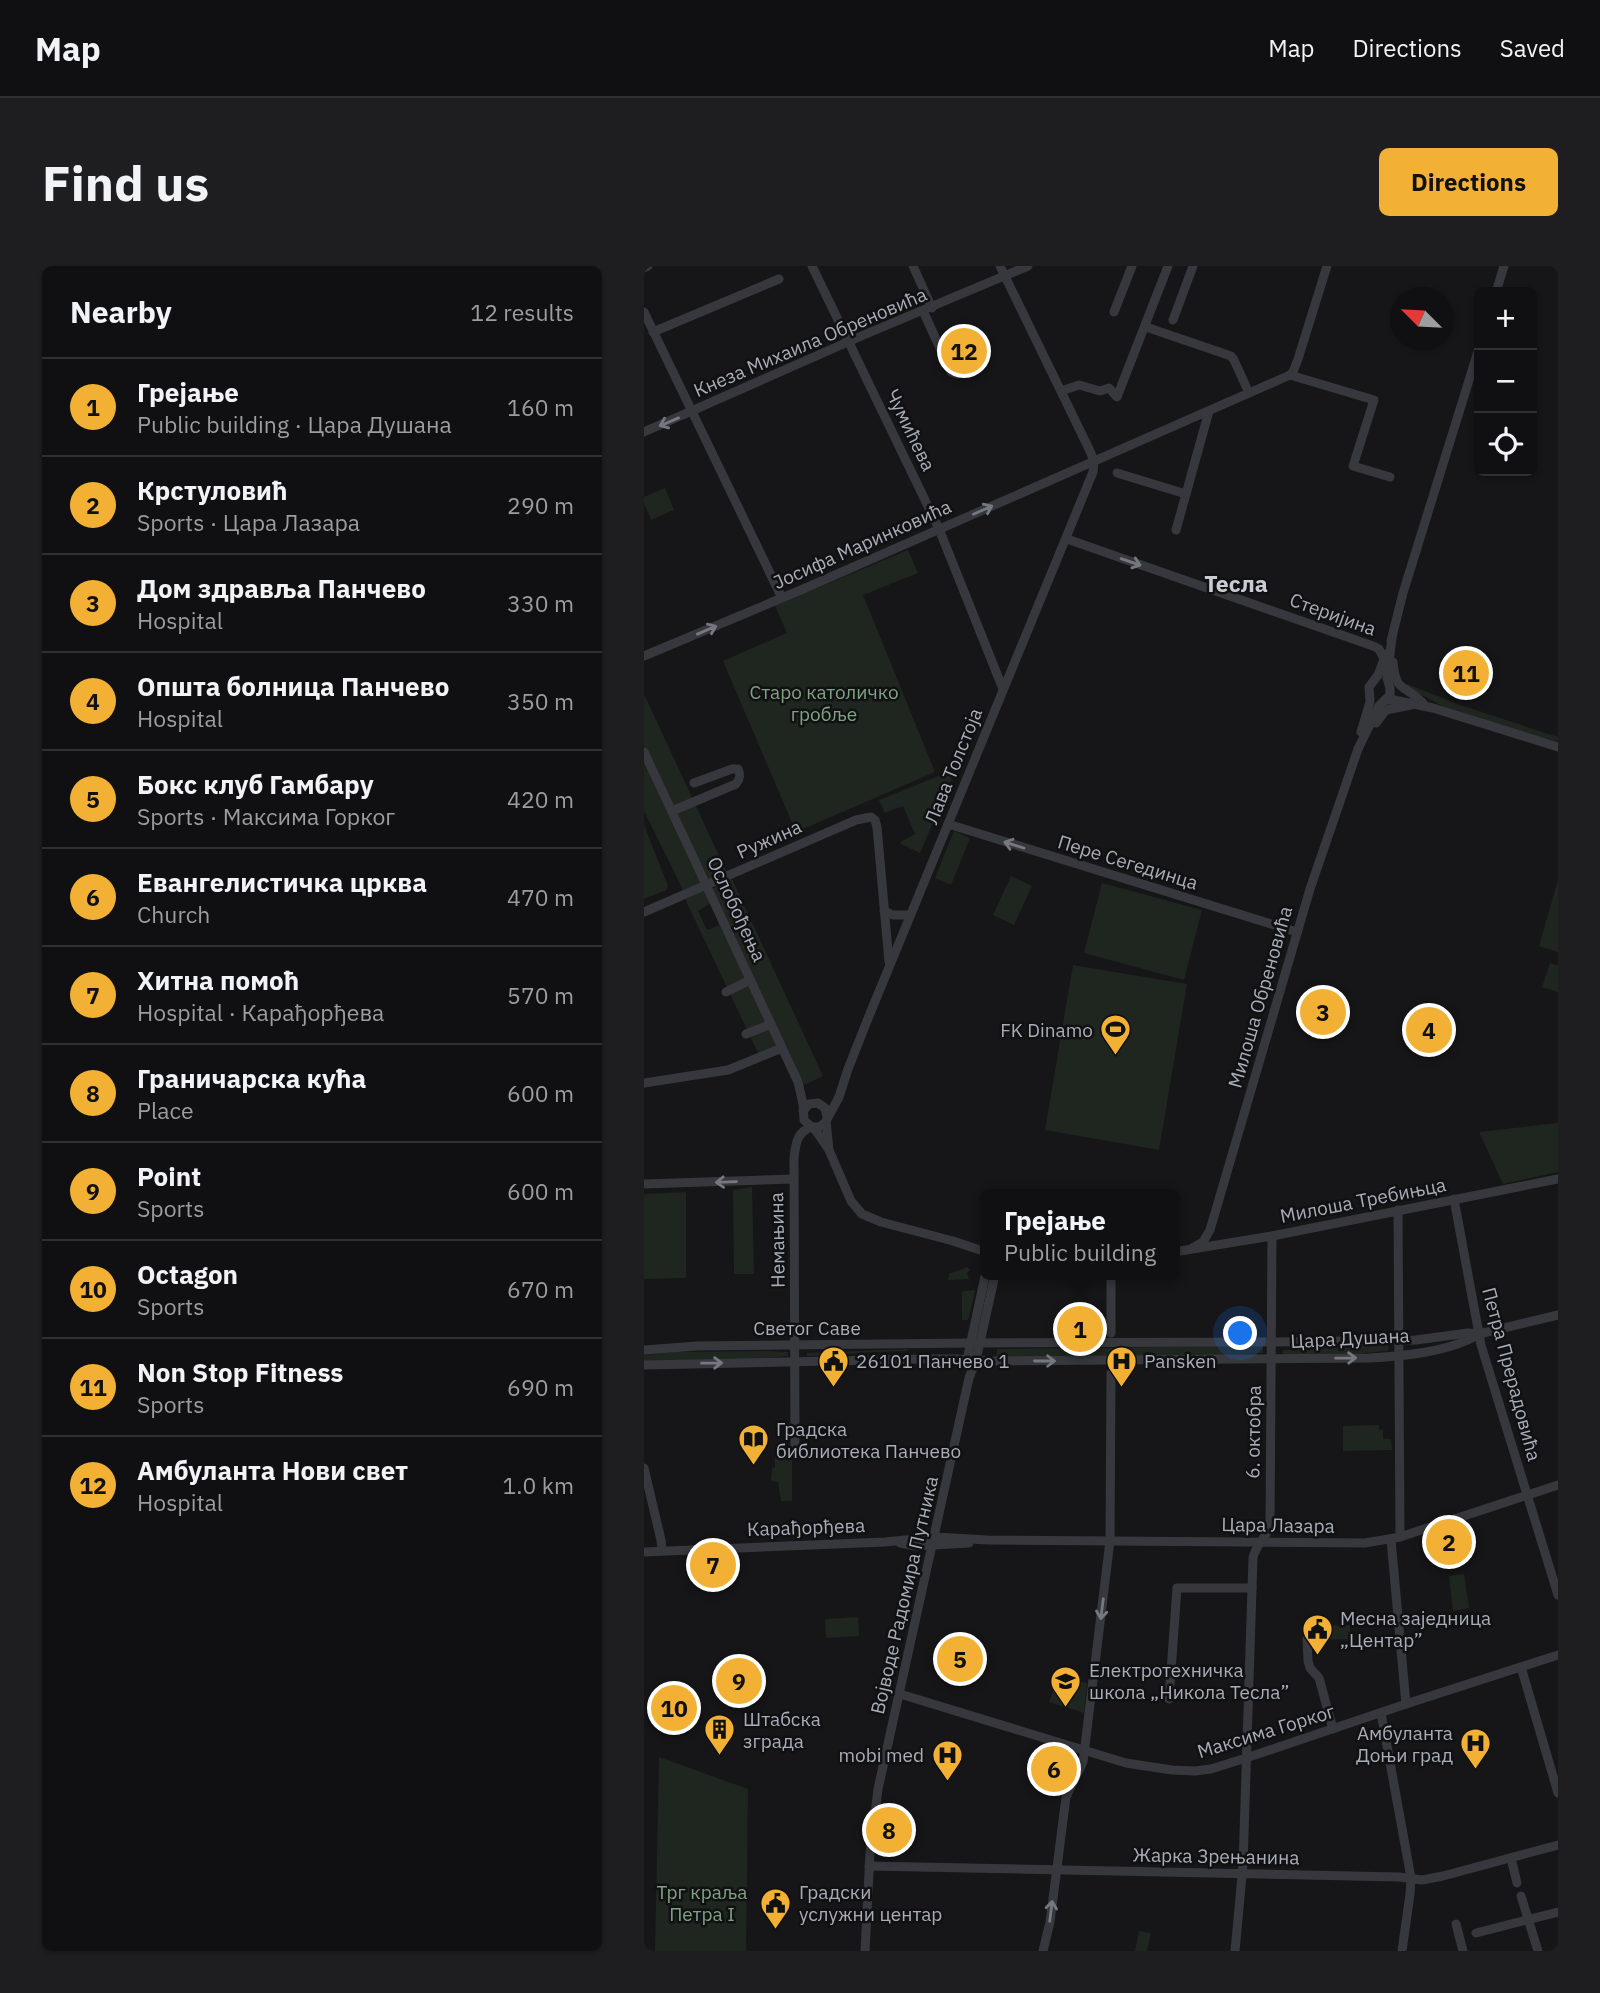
<!DOCTYPE html>
<meta charset="utf-8">
<style>
body{margin:0;font-family:"IBM Plex Sans",sans-serif;background:#1e1e20;color:#f1f3f6}
.controls{position:absolute;right:21px;top:21px;display:grid;overflow:hidden;border-radius:10px;box-shadow:0 2px 5px #0004}
.controls button{width:63px;height:63px;display:grid;place-items:center;padding:0;border:0;border-bottom:2px solid #303032;background:#101012;color:#f1f3f6;font:35px sans-serif}
.compass{position:absolute;left:746px;top:21px;width:63px;height:63px;border-radius:50%;background:#101012;box-shadow:0 2px 5px #0004;rotate:294deg}
.you{position:absolute;left:597px;top:1068px;width:24px;height:24px;margin:-18px;border:5px solid #fff;border-radius:50%;background:#1a73e8;box-shadow:0 0 0 10px #1a73e833}
.badge{display:grid;place-items:center;width:46px;height:46px;border-radius:50%;background:#f2b134;color:#111;font-size:23px;font-weight:700}
.pin{position:absolute;translate:-50% -50%;border:4px solid #fff;box-shadow:0 2px 7px #0006}
.popup{position:absolute;left:336px;top:923px;width:200px;height:91px;box-sizing:border-box;display:grid;place-content:center;border-radius:10px;background:#101012;filter:drop-shadow(0 2px 5px #0005);font-size:23px;white-space:nowrap;color:#9c9d9f}
.popup b{font-size:26px;color:#f1f3f6}
.popup::after{content:'';position:absolute;left:50%;top:100%;margin-left:-14px;border:14px solid transparent;border-top-color:#101012}
.list{margin:0;padding:0;list-style:none}
h2{display:flex;justify-content:space-between;align-items:center;height:91px;margin:0;padding:0 28px;font-size:30px}
h2 small{font-size:23px;font-weight:400;color:#9c9d9f}
.list li{display:grid;grid-template-columns:46px 1fr auto;gap:21px;align-items:center;box-sizing:border-box;height:98px;padding:0 28px;border-top:2px solid #303032}
.list b{display:block;font-size:26px;white-space:nowrap}
.list p{margin:0;font-size:23px;white-space:nowrap;color:#9c9d9f}
.list em{font-size:23px;font-style:normal;color:#9c9d9f}
.icon{flex:none;width:38px;height:38px;fill:none;stroke:currentColor;stroke-width:2;stroke-linecap:round;stroke-linejoin:round}
.map{position:relative;flex:none;width:914px;height:1685px;overflow:hidden;border-radius:10px}
header{display:flex;align-items:center;gap:42px;box-sizing:border-box;height:98px;padding:0 35px;background:#101012;border-bottom:2px solid #303032}
header strong{font-size:33px}
nav{display:flex;gap:38px;margin-inline-start:auto;font-size:24px}
.intro{display:flex;align-items:center;justify-content:space-between;box-sizing:border-box;height:168px;padding:0 42px}
h1{margin:0;font-size:49px}
.button{padding:18px 32px;border-radius:10px;background:#f2b134;color:#111;font-size:24px;font-weight:700}
main{display:flex;gap:42px;padding:0 42px}
aside{flex:1;background:#101012;border-radius:10px;box-shadow:0 2px 5px #0004}
.map>svg:first-child{display:block}
.green{fill:#1e261f}
.lines{fill:none;stroke-linecap:round;stroke-linejoin:round}
.minor{stroke:#37383d;stroke-width:9}
.oneway{stroke:#757881}
.labels{text-anchor:middle;stroke-width:5;stroke-linejoin:round;paint-order:stroke}
.street-label{font-size:19px;fill:#a8adb8;stroke:#111113}
.park-label{font-size:19px;fill:#7fa381;stroke:#111113}
.poi-label{font-size:19px;fill:#a8adb8;stroke:#111113;text-anchor:start}
.quarter-label{font-size:23px;font-weight:bold;fill:#c9ccd4;stroke:#111113}
</style>
<header>
<strong>Map</strong>
<nav><a>Map</a><a>Directions</a><a>Saved</a></nav>
</header>
<div class="intro"><h1>Find us</h1><a class="button">Directions</a></div>
<main>
<aside>
<h2>Nearby<small>12 results</small></h2>
<ul class="list">
<li><span class="badge">1</span><div><b>Грејање</b><p>Public building · Цара Душана</p></div><em>160 m</em></li>
<li><span class="badge">2</span><div><b>Крстуловић</b><p>Sports · Цара Лазара</p></div><em>290 m</em></li>
<li><span class="badge">3</span><div><b>Дом здравља Панчево</b><p>Hospital</p></div><em>330 m</em></li>
<li><span class="badge">4</span><div><b>Општа болница Панчево</b><p>Hospital</p></div><em>350 m</em></li>
<li><span class="badge">5</span><div><b>Бокс клуб Гамбару</b><p>Sports · Максима Горког</p></div><em>420 m</em></li>
<li><span class="badge">6</span><div><b>Евангелистичка црква</b><p>Church</p></div><em>470 m</em></li>
<li><span class="badge">7</span><div><b>Хитна помоћ</b><p>Hospital · Карађорђева</p></div><em>570 m</em></li>
<li><span class="badge">8</span><div><b>Граничарска кућа</b><p>Place</p></div><em>600 m</em></li>
<li><span class="badge">9</span><div><b>Point</b><p>Sports</p></div><em>600 m</em></li>
<li><span class="badge">10</span><div><b>Octagon</b><p>Sports</p></div><em>670 m</em></li>
<li><span class="badge">11</span><div><b>Non Stop Fitness</b><p>Sports</p></div><em>690 m</em></li>
<li><span class="badge">12</span><div><b>Амбуланта Нови свет</b><p>Hospital</p></div><em>1.0 km</em></li>
</ul>
</aside>
<div class="map">
<svg width="914" height="1685" viewBox="0 0 914 1685">
<rect width="100%" height="100%" fill="#161618"/>
<!-- green -->
<g class="green">
<polygon points="21,222 30,244 7,254 0,237 0,231"/>
<polygon points="264,284 274,307 219,329 291,506 152,566 79,395 143,367 131,340"/>
<polygon points="763,418 816,439 914,471 914,475 882,468 804,443 763,421"/>
<polygon points="0,428 83,607 63,615 0,480"/>
<polygon points="0,497 56,617 39,624 0,545"/>
<polygon points="312,503 276,587 257,578 256,576 271,568 259,540 241,547 235,534"/>
<polygon points="0,559 24,620 22,624 0,633"/>
<polygon points="310,565 326,572 307,619 291,612"/>
<polygon points="367,610 388,620 370,659 349,649"/>
<polygon points="88,613 179,810 160,819 154,809 67,623"/>
<polygon points="914,614 914,686 895,680"/>
<polygon points="458,617 558,644 540,714 440,687"/>
<polygon points="61,624 67,637 54,645 63,664 76,659 133,780 115,789 41,633"/>
<polygon points="906,697 914,699 914,726 898,721"/>
<polygon points="429,699 543,718 515,884 401,864"/>
<polygon points="914,857 914,906 859,918 835,866"/>
<polygon points="108,921 110,1008 90,1008 89,924"/>
<polygon points="42,926 42,1012 0,1013 0,928"/>
<polygon points="323,1001 326,1004 323,1007 325,1013 304,1014 305,1008"/>
<polygon points="331,1024 325,1052 323,1054 318,1054 318,1027 320,1025"/>
<polygon points="745,1079 744,1085 697,1089 639,1090 639,1084 696,1080"/>
<polygon points="619,1080 619,1087 572,1090 352,1092 353,1083"/>
<path d="M264,1083L263,1085C230,1085 197,1089 163,1090V1087Z"/>
<polygon points="121,1085 144,1086 144,1090 110,1093 0,1096 0,1089 30,1086"/>
<polygon points="735,1159 735,1164 739,1164 739,1173 747,1173 748,1184 699,1185 699,1160"/>
<polygon points="131,1185 148,1185 148,1235 137,1235 134,1216 127,1215 128,1202 131,1201"/>
<polygon points="820,1308 825,1342 809,1345 805,1310"/>
<polygon points="214,1351 215,1370 182,1372 181,1353"/>
<polygon points="706,1359 706,1373 677,1374 676,1360"/>
<polygon points="415,1410 443,1417 440,1447 405,1436"/>
<polygon points="15,1491 104,1523 102,1685 11,1685"/>
<polygon points="495,1665 507,1667 503,1685 491,1685"/>
</g>
<g class="lines">
<!-- minor -->
<g class="minor">
<polyline points="168,0 295,263 359,423"/>
<polyline points="269,0 288,42"/>
<polyline points="0,2 4,0"/>
<polyline points="852,26 860,0"/>
<polyline points="279,45 307,106 313,108 318,99 314,87 308,85 299,88"/>
<polyline points="0,46 138,332"/>
<polyline points="470,46 488,0"/>
<polyline points="529,54 549,0"/>
<polyline points="502,61 587,90 590,94 605,127"/>
<polyline points="9,66 135,13"/>
<polyline points="646,109 730,134 709,200 746,211"/>
<polyline points="646,109 649,106 654,93 683,0"/>
<polyline points="417,125 435,119 456,125 465,122 473,131 524,0"/>
<polyline points="0,166 222,68 384,0"/>
<polyline points="473,207 542,228 565,145"/>
<polyline points="532,264 542,228"/>
<polyline points="423,273 729,380 735,383 740,393"/>
<polyline points="747,375 759,327 835,82"/>
<polyline points="0,390 157,324 646,109"/>
<path d="M749,396C752,428 760,417 779,437"/>
<polyline points="741,434 750,434 789,442 914,481"/>
<polyline points="732,457 742,444 767,439"/>
<polyline points="717,466 726,436 725,421 734,409 742,388"/>
<polyline points="0,486 154,816 159,838 160,854 172,865 185,884"/>
<path d="M28,545L92,518C96,513 97,509 94,503H88L50,517"/>
<polyline points="304,558 653,666"/>
<polyline points="240,645 249,649 266,649"/>
<polyline points="0,646 212,554 227,551 231,554 233,561 245,696"/>
<polyline points="82,726 106,714"/>
<polyline points="102,768 127,758"/>
<polyline points="0,817 84,804 138,782"/>
<polyline points="159,845 165,838 174,837 181,842 183,851"/>
<polyline points="182,855 185,884 207,935 218,948 237,956 309,975 342,986"/>
<polyline points="169,861 175,861 181,857 195,831 204,803 225,750 449,206 450,195 446,185 356,0"/>
<polyline points="0,918 150,913"/>
<polyline points="810,933 837,1079 914,1329"/>
<polyline points="754,944 756,1271"/>
<polyline points="547,983 559,976 566,964 666,623 714,483 735,440 746,429 746,422 743,412 748,372"/>
<polyline points="530,986 628,970 914,913"/>
<polyline points="467,1067 467,1009"/>
<polyline points="0,1084 53,1080 327,1077 634,1076 772,1074 824,1067 835,1068"/>
<path d="M0,1099L278,1093H313L344,1095L726,1092C760,1090 806,1086 835,1068L914,1049"/>
<polyline points="324,1100 323,1094 342,1006"/>
<path d="M151,1181L150,892C152,878 152,867 167,861"/>
<polyline points="0,1202 17,1274 18,1284"/>
<polyline points="747,1274 762,1438"/>
<polyline points="256,1277 272,1280 325,1277"/>
<polyline points="0,1286 241,1276 291,1271 344,1274 721,1277 756,1271 914,1219"/>
<polyline points="663,1373 664,1395 666,1402 675,1412 689,1463"/>
<polyline points="877,1401 914,1527"/>
<polyline points="256,1428 482,1497 528,1504 551,1505 567,1503 602,1492 762,1438 914,1389"/>
<polyline points="525,1433 533,1322 608,1322"/>
<polyline points="737,1447 767,1612 766,1628 758,1685"/>
<polyline points="867,1592 873,1617"/>
<polyline points="225,1600 755,1611 778,1614 799,1610 914,1579"/>
<polyline points="877,1630 894,1685"/>
<polyline points="812,1658 819,1685"/>
<polyline points="832,1667 914,1646"/>
<polyline points="221,1685 226,1587 234,1523 325,1112 332,1094 351,1009"/>
<polyline points="399,1685 406,1656 422,1531 439,1496 466,1275 467,1107"/>
<path d="M591,1685L599,1599L609,1292C611,1280 622,1272 626,1260L628,970"/>
</g>
</g>
<!-- one-way arrows -->
<defs><path id="oneway-shaft" d="M-6 0H5M1.5-3L5.5 0L1.5 3" fill="none" stroke-width="1.6" stroke-linecap="round" stroke-linejoin="round" transform="scale(1.75)"/></defs>
<g class="oneway">
<use href="#oneway-shaft" transform="translate(25 156) rotate(157)"/>
<use href="#oneway-shaft" transform="translate(339 244) rotate(-24)"/>
<use href="#oneway-shaft" transform="translate(487 296) rotate(19)"/>
<use href="#oneway-shaft" transform="translate(63 364) rotate(-23)"/>
<use href="#oneway-shaft" transform="translate(370 579) rotate(-163)"/>
<use href="#oneway-shaft" transform="translate(82 916) rotate(178)"/>
<use href="#oneway-shaft" transform="translate(702 1092) rotate(-1)"/>
<use href="#oneway-shaft" transform="translate(401 1095)"/>
<use href="#oneway-shaft" transform="translate(68 1097) rotate(-1)"/>
<use href="#oneway-shaft" transform="translate(458 1343) rotate(97)"/>
<use href="#oneway-shaft" transform="translate(407 1645) rotate(-83)"/>
</g>
<!-- icons -->
<defs>
<symbol id="stadium-pin" viewBox="-11 -11 22 30"><path d="M0 17L-7.5 6A9.5 9.5 0 1 1 7.5 6Z" fill="#f2b134" stroke="#111113"/><path d="M0-5a6.5 5 0 1 0 0 10a6.5 5 0 1 0 0-10ZM-3.5-1.8h7v3.6h-7Z" fill="#111"/></symbol>
<symbol id="civic-pin" viewBox="-11 -11 22 30"><path d="M0 17L-7.5 6A9.5 9.5 0 1 1 7.5 6Z" fill="#f2b134" stroke="#111113"/><path d="M-.6-6.5H3V-4.5H.6V-3L4-1V1h2V6H-6V1h2V-1L-.6-3ZM-1.2 2.5V6h2.4V2.5Z" fill="#111"/></symbol>
<symbol id="hospital-pin" viewBox="-11 -11 22 30"><path d="M0 17L-7.5 6A9.5 9.5 0 1 1 7.5 6Z" fill="#f2b134" stroke="#111113"/><path d="M-5-5h3v3.5h4V-5h3V5h-3V1.5h-4V5h-3Z" fill="#111"/></symbol>
<symbol id="library-pin" viewBox="-11 -11 22 30"><path d="M0 17L-7.5 6A9.5 9.5 0 1 1 7.5 6Z" fill="#f2b134" stroke="#111113"/><path d="M-6-4Q-3-5.5-.7-3.5V5Q-3 3-6 4ZM6-4Q3-5.5 .7-3.5V5Q3 3 6 4Z" fill="#111"/></symbol>
<symbol id="school-pin" viewBox="-11 -11 22 30"><path d="M0 17L-7.5 6A9.5 9.5 0 1 1 7.5 6Z" fill="#f2b134" stroke="#111113"/><path d="M0-5L7-2L0 1L-7-2ZM-4 1L0 2.5L4 1V4Q0 6-4 4Z" fill="#111"/></symbol>
<symbol id="building-pin" viewBox="-11 -11 22 30"><path d="M0 17L-7.5 6A9.5 9.5 0 1 1 7.5 6Z" fill="#f2b134" stroke="#111113"/><path d="M-4-6H4V6H1V3H-1V6H-4ZM-2.5-4.3h1.7v1.8h-1.7ZM.8-4.3h1.7v1.8H.8ZM-2.5-1h1.7V.8h-1.7ZM.8-1h1.7V.8H.8Z" fill="#111"/></symbol>
</defs>
<g fill-rule="evenodd">
<use href="#stadium-pin" x="454" y="746" width="35" height="47"/>
<use href="#civic-pin" x="172" y="1078" width="35" height="47"/>
<use href="#hospital-pin" x="460" y="1078" width="35" height="47"/>
<use href="#library-pin" x="92" y="1156" width="35" height="47"/>
<use href="#civic-pin" x="656" y="1346" width="35" height="47"/>
<use href="#school-pin" x="404" y="1398" width="35" height="47"/>
<use href="#building-pin" x="58" y="1446" width="35" height="47"/>
<use href="#hospital-pin" x="814" y="1460" width="35" height="47"/>
<use href="#hospital-pin" x="286" y="1472" width="35" height="47"/>
<use href="#civic-pin" x="114" y="1620" width="35" height="47"/>
</g>
<g class="labels">
<!-- street labels -->
<g class="street-label">
<text transform="translate(166 76) rotate(-23)" y="7">Кнеза Михаила Обреновића</text>
<text transform="translate(267 164) rotate(64)" y="7">Чумићева</text>
<text transform="translate(218 278) rotate(-24)" y="7">Јосифа Маринковића</text>
<text transform="translate(689 348) rotate(20)" y="7">Стеријина</text>
<text transform="translate(309 500) rotate(-68)" y="7">Лава Толстоја</text>
<text transform="translate(125 573) rotate(-24)" y="7">Ружина</text>
<text transform="translate(484 596) rotate(17)" y="7">Пере Сегединца</text>
<text transform="translate(93 643) rotate(65)" y="7">Ослобођења</text>
<text transform="translate(616 731) rotate(-74)" y="7">Милоша Обреновића</text>
<text transform="translate(719 934) rotate(-11)" y="7">Милоша Требињца</text>
<text transform="translate(133 974) rotate(-91)" y="7">Немањина</text>
<text x="163" y="1069">Светог Саве</text>
<text transform="translate(706 1072) rotate(-3)" y="7">Цара Душана</text>
<text transform="translate(868 1108) rotate(75)" y="7">Петра Прерадовића</text>
<text transform="translate(609 1166) rotate(-89)" y="7">6. октобра</text>
<text transform="translate(634 1259) rotate(1)" y="7">Цара Лазара</text>
<text transform="translate(162 1261) rotate(-2)" y="7">Карађорђева</text>
<text transform="translate(260 1329) rotate(-77)" y="7">Војводе Радомира Путника</text>
<text transform="translate(622 1465) rotate(-17)" y="7">Максима Горког</text>
<text transform="translate(572 1590) rotate(1)" y="7">Жарка Зрењанина</text>
</g>
<!-- park labels -->
<g class="park-label">
<text x="180" y="433">Старо католичко<tspan x="180" dy="22">гробље</tspan></text>
<text x="58" y="1633">Трг краља<tspan x="58" dy="22">Петра I</tspan></text>
</g>
<!-- poi labels -->
<g class="poi-label">
<text x="449" y="771" text-anchor="end">FK Dinamo</text>
<text x="212" y="1102">26101 Панчево 1</text>
<text x="500" y="1102">Pansken</text>
<text x="132" y="1170">Градска<tspan x="132" dy="22">библиотека Панчево</tspan></text>
<text x="696" y="1359">Месна заједница<tspan x="696" dy="22">„Центар”</tspan></text>
<text x="445" y="1411">Електротехничка<tspan x="445" dy="22">школа „Никола Тесла”</tspan></text>
<text x="99" y="1460">Штабска<tspan x="99" dy="22">зграда</tspan></text>
<text x="809" y="1474" text-anchor="end">Амбуланта<tspan x="809" dy="22">Доњи град</tspan></text>
<text x="280" y="1496" text-anchor="end">mobi med</text>
<text x="155" y="1633">Градски<tspan x="155" dy="22">услужни центар</tspan></text>
</g>
<!-- quarter labels -->
<g class="quarter-label">
<text x="592" y="326">Тесла</text>
</g>
</g>
</svg>
<div class="controls">
<button>+</button>
<button>−</button>
<button><svg class="icon" aria-label="locate" viewBox="0 0 24 24"><circle cx="12" cy="12" r="6"/><path d="M12 2v4M12 18v4M2 12h4M18 12h4"/></svg></button>
</div>
<svg class="compass" viewBox="-18 -18 36 36"><path d="M0-13l5 13h-10z" fill="#e53935"/><path d="M0 13l5-13h-10z" fill="#9c9d9f"/></svg>
<div class="you"></div>
<div class="pin badge" style="left:436px;top:1063px">1</div>
<div class="popup"><b>Грејање</b>Public building</div>
<div class="pin badge" style="left:805px;top:1276px">2</div>
<div class="pin badge" style="left:679px;top:746px">3</div>
<div class="pin badge" style="left:785px;top:764px">4</div>
<div class="pin badge" style="left:316px;top:1393px">5</div>
<div class="pin badge" style="left:410px;top:1503px">6</div>
<div class="pin badge" style="left:69px;top:1299px">7</div>
<div class="pin badge" style="left:245px;top:1564px">8</div>
<div class="pin badge" style="left:95px;top:1415px">9</div>
<div class="pin badge" style="left:30px;top:1442px">10</div>
<div class="pin badge" style="left:822px;top:407px">11</div>
<div class="pin badge" style="left:320px;top:85px">12</div>
</div>
</main>
